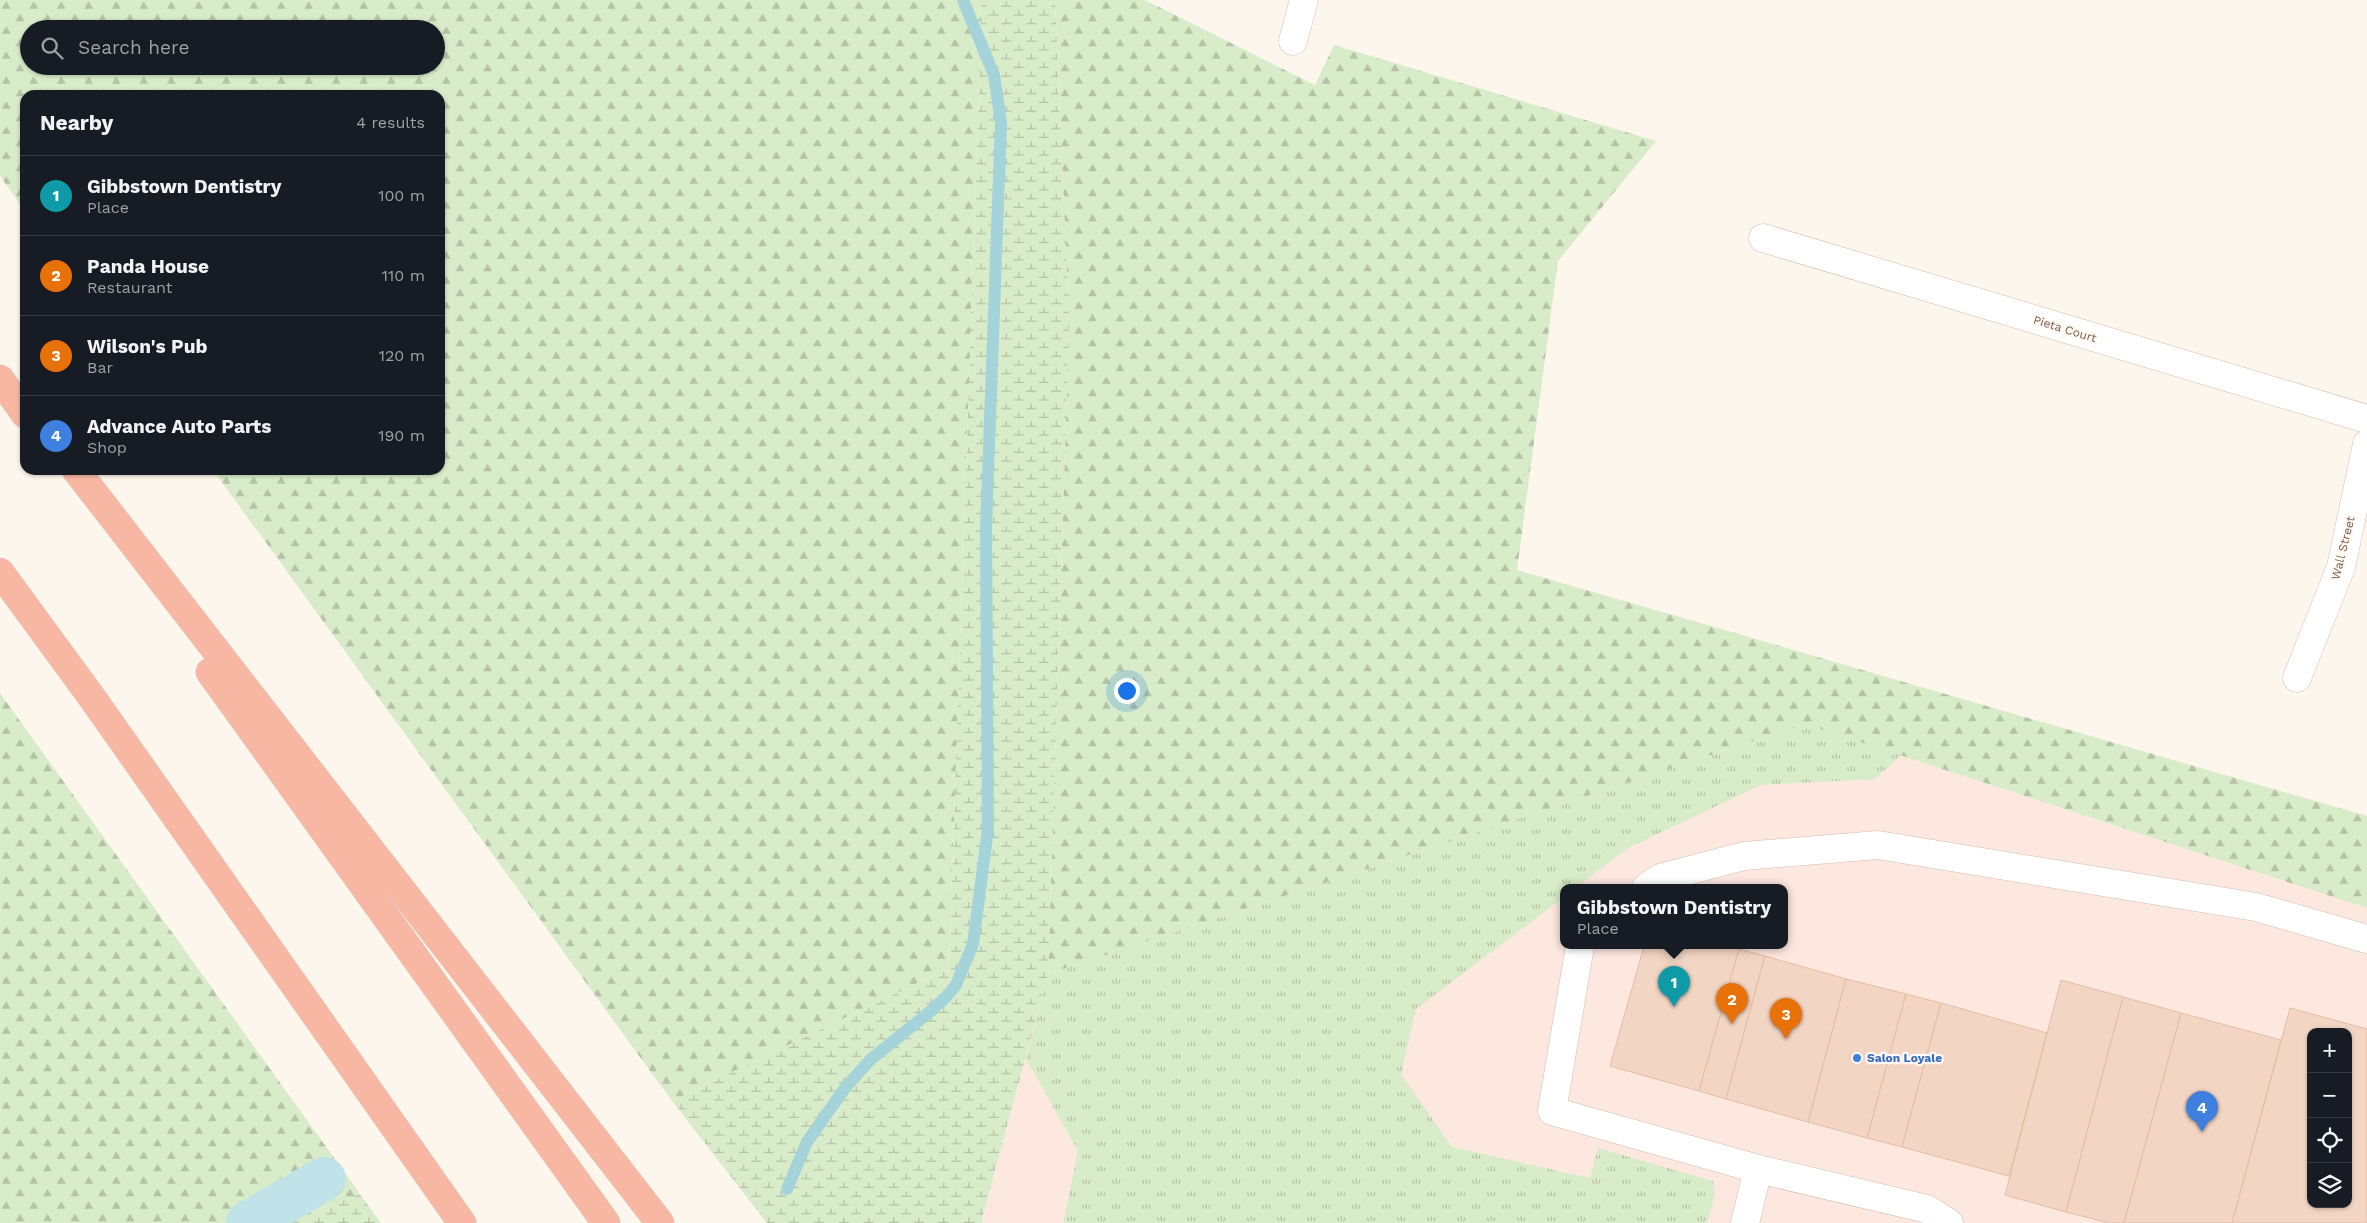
<!DOCTYPE html>
<meta charset="utf-8">
<style>
body{margin:0;font-family:"Work Sans",sans-serif;background:#20242c;color:#f1f3f6}
.controls{position:absolute;right:15px;bottom:15px;display:grid;overflow:hidden;border-radius:10px;box-shadow:0 1px 4px #0004}
.controls button{width:45px;height:45px;display:grid;place-items:center;padding:0;border:0;border-bottom:1px solid #363941;background:#171b24;color:#f1f3f6;font:25px sans-serif}
.you{position:absolute;left:1126px;top:690px;width:18px;height:18px;margin:-12px;border:4px solid #fff;border-radius:50%;background:#1a73e8;box-shadow:0 0 0 8px #1a73e833}
.badge{display:grid;place-items:center;width:32px;height:32px;border-radius:50%;background:#b45309;color:#fff;font-size:16px;font-weight:700}
.pin{position:absolute;translate:-50% -41px;filter:drop-shadow(0 1px 2px #0008)}
.pin::after{content:'';position:absolute;top:26px;width:18px;height:15px;background:inherit;clip-path:polygon(0 0,100% 0,50% 100%)}
.popup{position:absolute;left:1560px;top:884px;width:228px;height:65px;box-sizing:border-box;display:grid;place-content:center;border-radius:10px;background:#171b24;filter:drop-shadow(0 1px 4px #0005);font-size:16px;white-space:nowrap;color:#9ea1a6}
.popup b{font-size:19px;color:#f1f3f6}
.popup::after{content:'';position:absolute;left:50%;top:100%;margin-left:-10px;border:10px solid transparent;border-top-color:#171b24}
.list{margin:0;padding:0;list-style:none}
h2{display:flex;justify-content:space-between;align-items:center;height:65px;margin:0;padding:0 20px;font-size:21px}
h2 small{font-size:16px;font-weight:400;color:#9ea1a6}
.list li{display:grid;grid-template-columns:32px 1fr auto;gap:15px;align-items:center;box-sizing:border-box;height:80px;padding:0 20px;border-top:1px solid #363941}
.list b{display:block;font-size:19px;white-space:nowrap}
.list p{margin:0;font-size:16px;white-space:nowrap;color:#9ea1a6}
.list em{font-size:16px;font-style:normal;color:#9ea1a6}
.icon{flex:none;width:28px;height:28px;fill:none;stroke:currentColor;stroke-width:2;stroke-linecap:round;stroke-linejoin:round}
.map{position:relative;flex:none;width:2367px;height:1223px;overflow:hidden}
.search{position:absolute;background:#171b24;box-shadow:0 1px 4px #0004;left:20px;top:20px;width:425px;height:55px;display:flex;align-items:center;gap:12px;box-sizing:border-box;padding:0 18px;border-radius:28px;color:#9ea1a6;font-size:19px}
.panel{position:absolute;background:#171b24;box-shadow:0 1px 4px #0004;left:20px;top:90px;width:425px;height:385px;border-radius:15px}
.map>svg:first-child{display:block}
.commercial{fill:#fde8e0;fill-rule:evenodd}
.grass{fill:url(#grass-tufts)}
.forest{fill:url(#forest-firs);fill-rule:evenodd}
.wetland{fill:url(#wetland-marsh)}
.lines{fill:none;stroke-linecap:round;stroke-linejoin:round}
.stream{stroke:#a5d3da;stroke-width:12}
.canal{stroke:#bfe3e8;stroke-width:44}
.building{fill:#f3d5c3;stroke:#e6bba3;fill-rule:evenodd}
.minor-casing{stroke:#d1beb0;stroke-width:29}
.highway-casing{stroke:#dad1cd;stroke-width:29}
.minor{stroke:#fff;stroke-width:28}
.highway{stroke:#f7b7a3;stroke-width:28}
.shop-dot{fill:#3f7fe0;stroke:#fffaf3;stroke-width:2}
.labels{text-anchor:middle;stroke-width:4.5;stroke-linejoin:round;paint-order:stroke}
.street-label{font-size:12px;fill:#7a5c4d;stroke:#fffaf3}
.shop-label{font-size:12px;font-weight:bold;fill:#366cbe;stroke:#fffaf3;text-anchor:start}
</style>
<div class="map">
<svg width="2367" height="1223" viewBox="0 0 2367 1223">
<defs>
<pattern id="grass-tufts" width="24" height="20" patternUnits="userSpaceOnUse" patternTransform="scale(1.25)"><rect width="24" height="20" fill="#d8ecc9"/><path d="M3 7l-1-3M5 7V3M7 7l1-3M15 17l-1-3M17 17v-4M19 17l1-3" fill="none" stroke="#b4c2a5"/></pattern>
<pattern id="forest-firs" width="22" height="20" patternUnits="userSpaceOnUse" patternTransform="scale(1.25)"><rect width="22" height="20" fill="#d8ecc9"/><path d="M5 1l3.5 6h-7zM16 11l3.5 6h-7z" fill="#b4c2a5"/></pattern>
<pattern id="wetland-marsh" width="20" height="14" patternUnits="userSpaceOnUse" patternTransform="scale(1.25)"><rect width="20" height="14" fill="#d8ecc9"/><path d="M1 5h8M5 5V1M11 12h8M15 12V8" fill="none" stroke="#b4c2a5"/></pattern>
</defs>
<rect width="100%" height="100%" fill="#fdf6ec"/>
<!-- commercial -->
<path class="commercial" d="M1805,724L2367,908V1223H981L1048,974ZM1564,888H1784V946H1564ZM2311,1032H2348V1204H2311Z"/>
<!-- grass -->
<polygon class="grass" points="1805,724 1901,755 1875,779 1761,785 1630,847 1575,888 1564,888 1564,897 1416,1009 1401,1074 1452,1147 1590,1178 1598,1148 1713,1181 1715,1195 1707,1223 1063,1223 1078,1151 1026,1059 1048,974"/>
<!-- forest -->
<g class="forest">
<path d="M0,0H982L949,968L672,1101L213,470H440V95H25V211L0,176ZM29,29H436V66H29Z"/>
<polygon points="1055,0 1145,0 1315,85 1334,45 1656,141 1558,261 1517,570 2367,816 2367,908 1805,724 1048,974 1069,325"/>
<polygon points="0,693 360,1194 281,1223 0,1223"/>
</g>
<!-- wetland -->
<g class="wetland">
<polygon points="982,0 1055,0 1069,325 1048,974 981,1223 767,1223 672,1101 949,968"/>
<polygon points="360,1194 381,1223 281,1223"/>
</g>
<g class="lines">
<!-- stream -->
<polyline class="stream" points="787,1189 807,1142 845,1088 870,1060 932,1010 947,996 956,985 973,944 988,829 986,527 1001,123 994,75 963,0"/>
<!-- canal -->
<polyline class="canal" points="248,1223 324,1179"/>
</g>
<!-- building -->
<g class="building">
<polygon points="1644,946 1729,946 1739,949 1699,1091 1610,1066"/>
<polygon points="1739,949 1765,956 1726,1099 1699,1091"/>
<polygon points="1765,956 1846,979 1808,1122 1726,1099"/>
<polygon points="1846,979 1906,994 1867,1138 1808,1122"/>
<polygon points="2061,980 2123,997 2066,1212 2005,1195"/>
<polygon points="1906,994 1941,1003 1902,1147 1867,1138"/>
<polygon points="2123,997 2181,1013 2124,1223 2109,1223 2066,1212"/>
<polygon points="1941,1003 2047,1033 2009,1176 1902,1147"/>
<path d="M2290,1008L2367,1029V1223H2232ZM2311,1032H2348V1204H2311Z"/>
<polygon points="2181,1013 2281,1040 2232,1223 2124,1223"/>
</g>
<g class="lines">
<defs>
<g id="minor">
<polyline points="1293,41 1304,0"/>
<polyline points="1763,238 2367,419"/>
<polyline points="2297,678 2341,567 2367,444"/>
<polyline points="1646,888 1660,878 1744,856 1878,845 2256,907 2367,939"/>
<polyline points="1580,946 1552,1111 1758,1169"/>
<polyline points="1745,1223 1758,1169 1927,1209 1949,1223"/>
</g>
<g id="highway">
<polyline points="0,379 25,414"/>
<polyline points="76,470 660,1223"/>
<polyline points="0,572 93,699 462,1223"/>
<polyline points="210,672 606,1223"/>
</g>
</defs>
<!-- minor casing -->
<use href="#minor" class="minor-casing"/>
<!-- highway casing -->
<use href="#highway" class="highway-casing"/>
<!-- minor -->
<use href="#minor" class="minor"/>
<!-- highway -->
<use href="#highway" class="highway"/>
</g>
<!-- markers -->
<circle class="shop-dot" cx="1857" cy="1058" r="5"/>
<g class="labels">
<!-- street labels -->
<g class="street-label">
<text transform="translate(2065 329) rotate(17)" y="4">Pieta Court</text>
<text transform="translate(2343 548) rotate(-76)" y="4">Wall Street</text>
</g>
<!-- shop labels -->
<g class="shop-label">
<text x="1867" y="1062">Salon Loyale</text>
</g>
</g>
</svg>
<div class="controls">
<button>+</button>
<button>−</button>
<button><svg class="icon" aria-label="locate" viewBox="0 0 24 24"><circle cx="12" cy="12" r="6"/><path d="M12 2v4M12 18v4M2 12h4M18 12h4"/></svg></button>
<button><svg class="icon" aria-label="layers" viewBox="0 0 24 24"><path d="M12 4l9 5-9 5-9-5zM3 14l9 5 9-5"/></svg></button>
</div>
<div class="you"></div>
<div class="pin badge" style="left:1674px;top:1007px;background:#0f9aa8">1</div>
<div class="popup"><b>Gibbstown Dentistry</b>Place</div>
<div class="pin badge" style="left:1732px;top:1024px;background:#e8710a">2</div>
<div class="pin badge" style="left:1786px;top:1039px;background:#e8710a">3</div>
<div class="pin badge" style="left:2202px;top:1132px;background:#3f7fe0">4</div>
<div class="search"><svg class="icon" aria-label="search" viewBox="0 0 24 24"><circle cx="10" cy="10" r="6"/><path d="M15 15l6 6"/></svg>Search here</div>
<section class="panel">
<h2>Nearby<small>4 results</small></h2>
<ul class="list">
<li><span class="badge" style="background:#0f9aa8">1</span><div><b>Gibbstown Dentistry</b><p>Place</p></div><em>100 m</em></li>
<li><span class="badge" style="background:#e8710a">2</span><div><b>Panda House</b><p>Restaurant</p></div><em>110 m</em></li>
<li><span class="badge" style="background:#e8710a">3</span><div><b>Wilson's Pub</b><p>Bar</p></div><em>120 m</em></li>
<li><span class="badge" style="background:#3f7fe0">4</span><div><b>Advance Auto Parts</b><p>Shop</p></div><em>190 m</em></li>
</ul>
</section>
</div>
